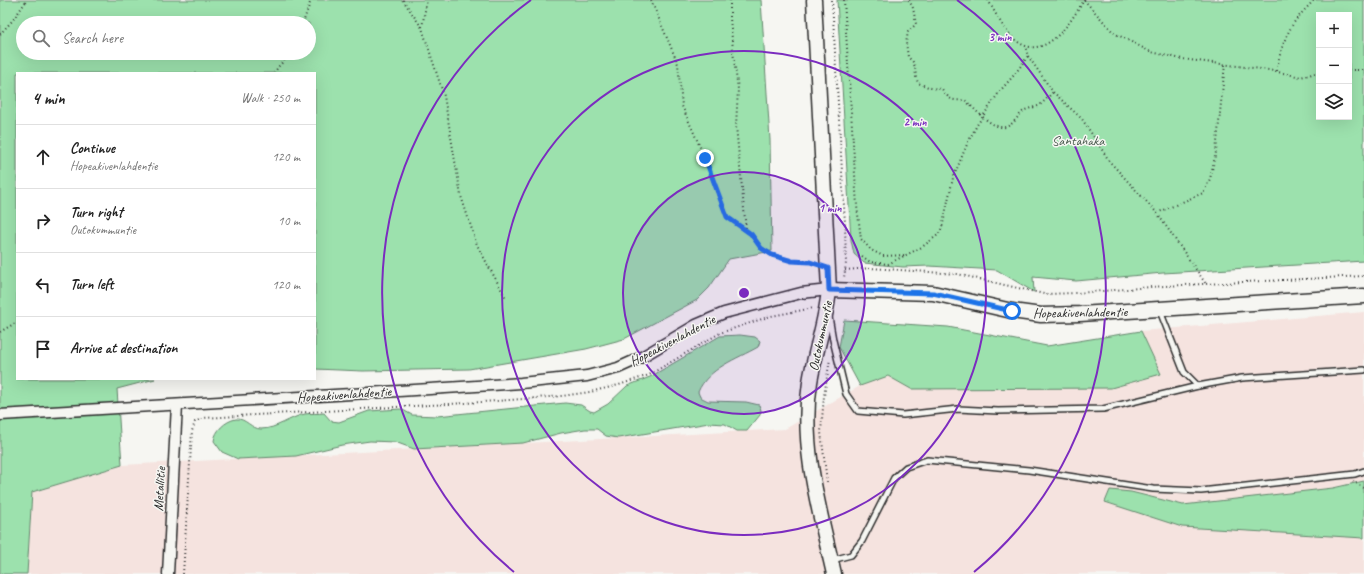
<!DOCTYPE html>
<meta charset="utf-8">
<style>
body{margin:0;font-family:Caveat,sans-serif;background:#f2f2f2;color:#222}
.controls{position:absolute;right:12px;top:12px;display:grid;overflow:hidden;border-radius:0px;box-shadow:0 4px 16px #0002}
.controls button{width:36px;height:36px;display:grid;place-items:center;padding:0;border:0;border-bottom:1px solid #e0e0e0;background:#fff;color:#222;font:20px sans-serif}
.stop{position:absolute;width:12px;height:12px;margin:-9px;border:3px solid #1a73e8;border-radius:50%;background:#fff}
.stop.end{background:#1a73e8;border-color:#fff;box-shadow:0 1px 4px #0008}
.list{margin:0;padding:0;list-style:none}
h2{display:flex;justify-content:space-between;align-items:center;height:52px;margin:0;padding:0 16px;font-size:17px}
h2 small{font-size:13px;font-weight:400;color:#767676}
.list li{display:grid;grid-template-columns:26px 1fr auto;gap:12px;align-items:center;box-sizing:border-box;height:64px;padding:0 16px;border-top:1px solid #e0e0e0}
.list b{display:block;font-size:15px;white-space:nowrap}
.list p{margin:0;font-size:13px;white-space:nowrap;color:#767676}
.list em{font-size:13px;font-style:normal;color:#767676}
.icon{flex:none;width:22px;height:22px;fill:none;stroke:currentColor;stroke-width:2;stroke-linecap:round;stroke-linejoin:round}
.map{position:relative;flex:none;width:1364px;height:574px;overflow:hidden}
.search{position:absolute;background:#fff;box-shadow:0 4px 16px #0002;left:16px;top:16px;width:300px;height:44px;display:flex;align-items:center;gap:10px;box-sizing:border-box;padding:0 14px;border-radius:22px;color:#767676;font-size:15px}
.panel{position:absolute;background:#fff;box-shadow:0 4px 16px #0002;left:16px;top:72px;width:300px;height:308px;border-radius:0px}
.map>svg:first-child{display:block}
.built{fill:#f5e3df}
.green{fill:#9ce1ad;stroke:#64866c;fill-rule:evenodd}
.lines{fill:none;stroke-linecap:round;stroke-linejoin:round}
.lane-casing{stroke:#2b2b2b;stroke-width:8}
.street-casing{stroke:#2b2b2b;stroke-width:13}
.secondary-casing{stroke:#2b2b2b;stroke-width:17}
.path{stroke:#2b2b2b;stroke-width:2;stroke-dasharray:1 3;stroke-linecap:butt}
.lane{stroke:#f6f6f2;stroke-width:5}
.street{stroke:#f6f6f2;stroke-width:10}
.secondary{stroke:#f6f6f2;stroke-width:14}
.route{stroke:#1a73e8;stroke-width:5}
.ring{fill:none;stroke:#7b2cbf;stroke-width:2}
.labels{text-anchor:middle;stroke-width:3;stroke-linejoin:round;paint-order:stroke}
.park-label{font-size:14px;fill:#47584c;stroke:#f6f6f2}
.street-label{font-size:14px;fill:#2b2b2b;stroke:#f6f6f2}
.centre{fill:#7b2cbf;stroke:#f6f6f2;stroke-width:2}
.ring-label{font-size:12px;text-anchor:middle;font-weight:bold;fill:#7b2cbf;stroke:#f6f6f2;stroke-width:3;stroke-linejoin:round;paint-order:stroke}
</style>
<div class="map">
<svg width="1364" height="574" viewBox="0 0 1364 574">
<rect width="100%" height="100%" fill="#f6f6f2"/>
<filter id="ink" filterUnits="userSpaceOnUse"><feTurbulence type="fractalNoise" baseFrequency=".025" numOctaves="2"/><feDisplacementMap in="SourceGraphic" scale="8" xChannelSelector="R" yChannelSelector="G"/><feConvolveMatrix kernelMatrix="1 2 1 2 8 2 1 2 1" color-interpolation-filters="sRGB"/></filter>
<g filter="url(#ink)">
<!-- built -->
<polygon class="built" points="1364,312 1364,481 1333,488 1183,505 1131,492 1105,502 1182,527 1364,538 1364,574 27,574 32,492 122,465 785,429 860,386 888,376 911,389 1161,374 1141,331"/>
<!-- green -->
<g class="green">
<path d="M0,0H761L770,140L772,251L729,259L709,288L697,300L624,339L586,349L469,369L363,371L315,369V73H17V379H155L117,389L122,465L32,492L27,574H0ZM23,23H309V53H23Z"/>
<path d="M837,0H1364V261L1163,273L1076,281L1033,277L1034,292L997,270L929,266L903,267L864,263L854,254L851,240ZM1319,15H1349V117H1319Z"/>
<polygon points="844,320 948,327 1047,346 1141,331 1161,374 1111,388 911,389 888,376 860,386 839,347"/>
<path d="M740,335L755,337L760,341L758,347C737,359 708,368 698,392L700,397L708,401L746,402L759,405L761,410L760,415L747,431H737L725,424L709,423L618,438L606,436L597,429H585L561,433L523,443L414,449L395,442L370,441L342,445L296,456L238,459L222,452L214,441C215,431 225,421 236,419C246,418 251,429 261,429C277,429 290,417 305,414C311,413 318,414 324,413L331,421L339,422L369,411L401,409L412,415L437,416L565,403L581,405L590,411L594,412L608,404L627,386L650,377L720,336Z"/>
<polygon points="1364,481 1364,538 1182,527 1105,502 1110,490 1131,492 1183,505 1333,488"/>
</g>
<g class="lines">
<defs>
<g id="lane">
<polyline points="1160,311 1184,372 1198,386 1242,378 1364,370"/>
<polyline points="829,317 833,340 846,394 858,411 903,415 958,409 998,411 1103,409 1198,386"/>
<polyline points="832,560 851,555 862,541 894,478 906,467 927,460 1029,470 1153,489 1201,491 1355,474 1364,471"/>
</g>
<g id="street">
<polyline points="0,415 368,393 521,383 587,376 618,368 640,358 696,325 724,313 801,293 829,290"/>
<polyline points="168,574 177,405"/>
</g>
<g id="secondary">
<path d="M814,0L829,290C826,322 815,351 810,382C800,447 820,511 834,574"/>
<polyline points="829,290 933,293 1012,311 1041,315 1080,314 1364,296"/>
</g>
</defs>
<!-- lane casing -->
<use href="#lane" class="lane-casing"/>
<!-- street casing -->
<use href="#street" class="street-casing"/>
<!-- secondary casing -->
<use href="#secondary" class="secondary-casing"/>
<!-- path -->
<g class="path">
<polyline points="403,0 422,28 444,96 461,196 477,245 506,298"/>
<polyline points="651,0 678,64 682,106 705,158 727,217 751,234 761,248 772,255 792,261 810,262 816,264"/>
<polyline points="730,0 730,18 734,60 738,89 736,126 746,230"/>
<polyline points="832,0 845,223 846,263 844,278"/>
<polyline points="844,0 857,206 861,239 871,250 883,256 906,255"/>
<path d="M909,0L913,8L916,24L908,32L906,43L908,57L913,62L915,67L916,77L918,83L931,88L942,89C950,100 951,101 965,100C974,108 996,135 1010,125C1016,121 1019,114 1025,110C1030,108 1036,107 1040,105C1045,101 1049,96 1053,92"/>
<path d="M988,0C995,12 1002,27 1012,37C1042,67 1070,24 1084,0"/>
<polyline points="1084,0 1114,33 1151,52 1182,59 1269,70 1301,77 1319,72"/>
<polyline points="303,23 311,0"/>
<polyline points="422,27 427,0"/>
<polyline points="0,34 13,20 27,0"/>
<polyline points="1028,56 1053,92 1082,119 1110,162 1157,213 1206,284"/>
<polyline points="1349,70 1364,70"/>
<path d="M1277,71C1279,54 1284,39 1293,24C1299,15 1307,8 1314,0"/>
<polyline points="274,73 279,66 291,53"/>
<polyline points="1157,213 1203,193 1210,179 1216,152 1225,64"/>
<polyline points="862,256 870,262 888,264 922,247 938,235 942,228 953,178 968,142 977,125 1000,91 1015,74 1028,56 1025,46"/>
<polyline points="845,270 871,268 957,274 1044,294 1077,293 1164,286 1364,276"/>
<polyline points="0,332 17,322"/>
<polyline points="1353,481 1364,488"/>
<polyline points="827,482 821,432 824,396 830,359"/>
<polyline points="183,574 192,431 195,422 203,418 483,402 562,396 590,392 619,385 649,375 720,333 771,316 814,308"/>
</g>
<!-- lane -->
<use href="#lane" class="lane"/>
<!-- street -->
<use href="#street" class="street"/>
<!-- secondary -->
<use href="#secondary" class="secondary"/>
</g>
</g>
<g class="lines" filter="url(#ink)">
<!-- route -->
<polyline class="route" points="705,158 727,217 751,234 761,248 772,255 792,261 810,262 828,268 829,290 933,293 1012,311"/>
</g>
<!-- distance rings -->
<circle cx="744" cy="293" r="121" fill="#7b2cbf" fill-opacity=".12"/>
<g class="ring">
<circle cx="744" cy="293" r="121"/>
<circle cx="744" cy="293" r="242"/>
<path d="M514 572A362 362 0 0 1 531 0M957 0A362 362 0 0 1 974 572"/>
</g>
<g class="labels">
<!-- park labels -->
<g class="park-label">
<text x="1078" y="145">Santahaka</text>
</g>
<!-- street labels -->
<g class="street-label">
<text transform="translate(1080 312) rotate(-1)" y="5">Hopeakivenlahdentie</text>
<text transform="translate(820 336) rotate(-78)" y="5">Outokummuntie</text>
<text transform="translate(672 340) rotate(-28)" y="5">Hopeakivenlahdentie</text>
<text transform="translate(344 394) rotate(-4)" y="5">Hopeakivenlahdentie</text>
<text transform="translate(159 489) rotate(-87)" y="5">Metallitie</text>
</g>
</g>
<circle cx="744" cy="293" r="6" class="centre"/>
<g class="ring-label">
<text x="1000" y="41">3 min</text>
<text x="915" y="126">2 min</text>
<text x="830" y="212">1 min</text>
</g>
</svg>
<div class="controls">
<button>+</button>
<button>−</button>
<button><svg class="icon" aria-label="layers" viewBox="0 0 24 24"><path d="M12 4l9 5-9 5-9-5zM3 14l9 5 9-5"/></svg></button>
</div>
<div class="stop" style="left:1012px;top:311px"></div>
<div class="stop end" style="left:705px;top:158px"></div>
<div class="search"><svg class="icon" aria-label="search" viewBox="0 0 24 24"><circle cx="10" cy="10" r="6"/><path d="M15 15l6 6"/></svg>Search here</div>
<section class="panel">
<h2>4 min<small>Walk · 250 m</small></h2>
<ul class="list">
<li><svg class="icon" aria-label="ahead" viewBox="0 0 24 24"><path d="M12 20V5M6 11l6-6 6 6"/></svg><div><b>Continue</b><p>Hopeakivenlahdentie</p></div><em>120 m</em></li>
<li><svg class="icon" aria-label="right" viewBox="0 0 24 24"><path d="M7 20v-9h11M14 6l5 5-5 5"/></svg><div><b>Turn right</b><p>Outokummuntie</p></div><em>10 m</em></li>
<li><svg class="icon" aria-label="left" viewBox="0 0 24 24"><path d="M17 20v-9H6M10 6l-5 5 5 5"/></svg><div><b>Turn left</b></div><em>120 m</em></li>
<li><svg class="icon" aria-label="arrive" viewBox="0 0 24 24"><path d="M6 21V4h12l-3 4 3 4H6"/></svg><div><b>Arrive at destination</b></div></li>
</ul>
</section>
</div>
